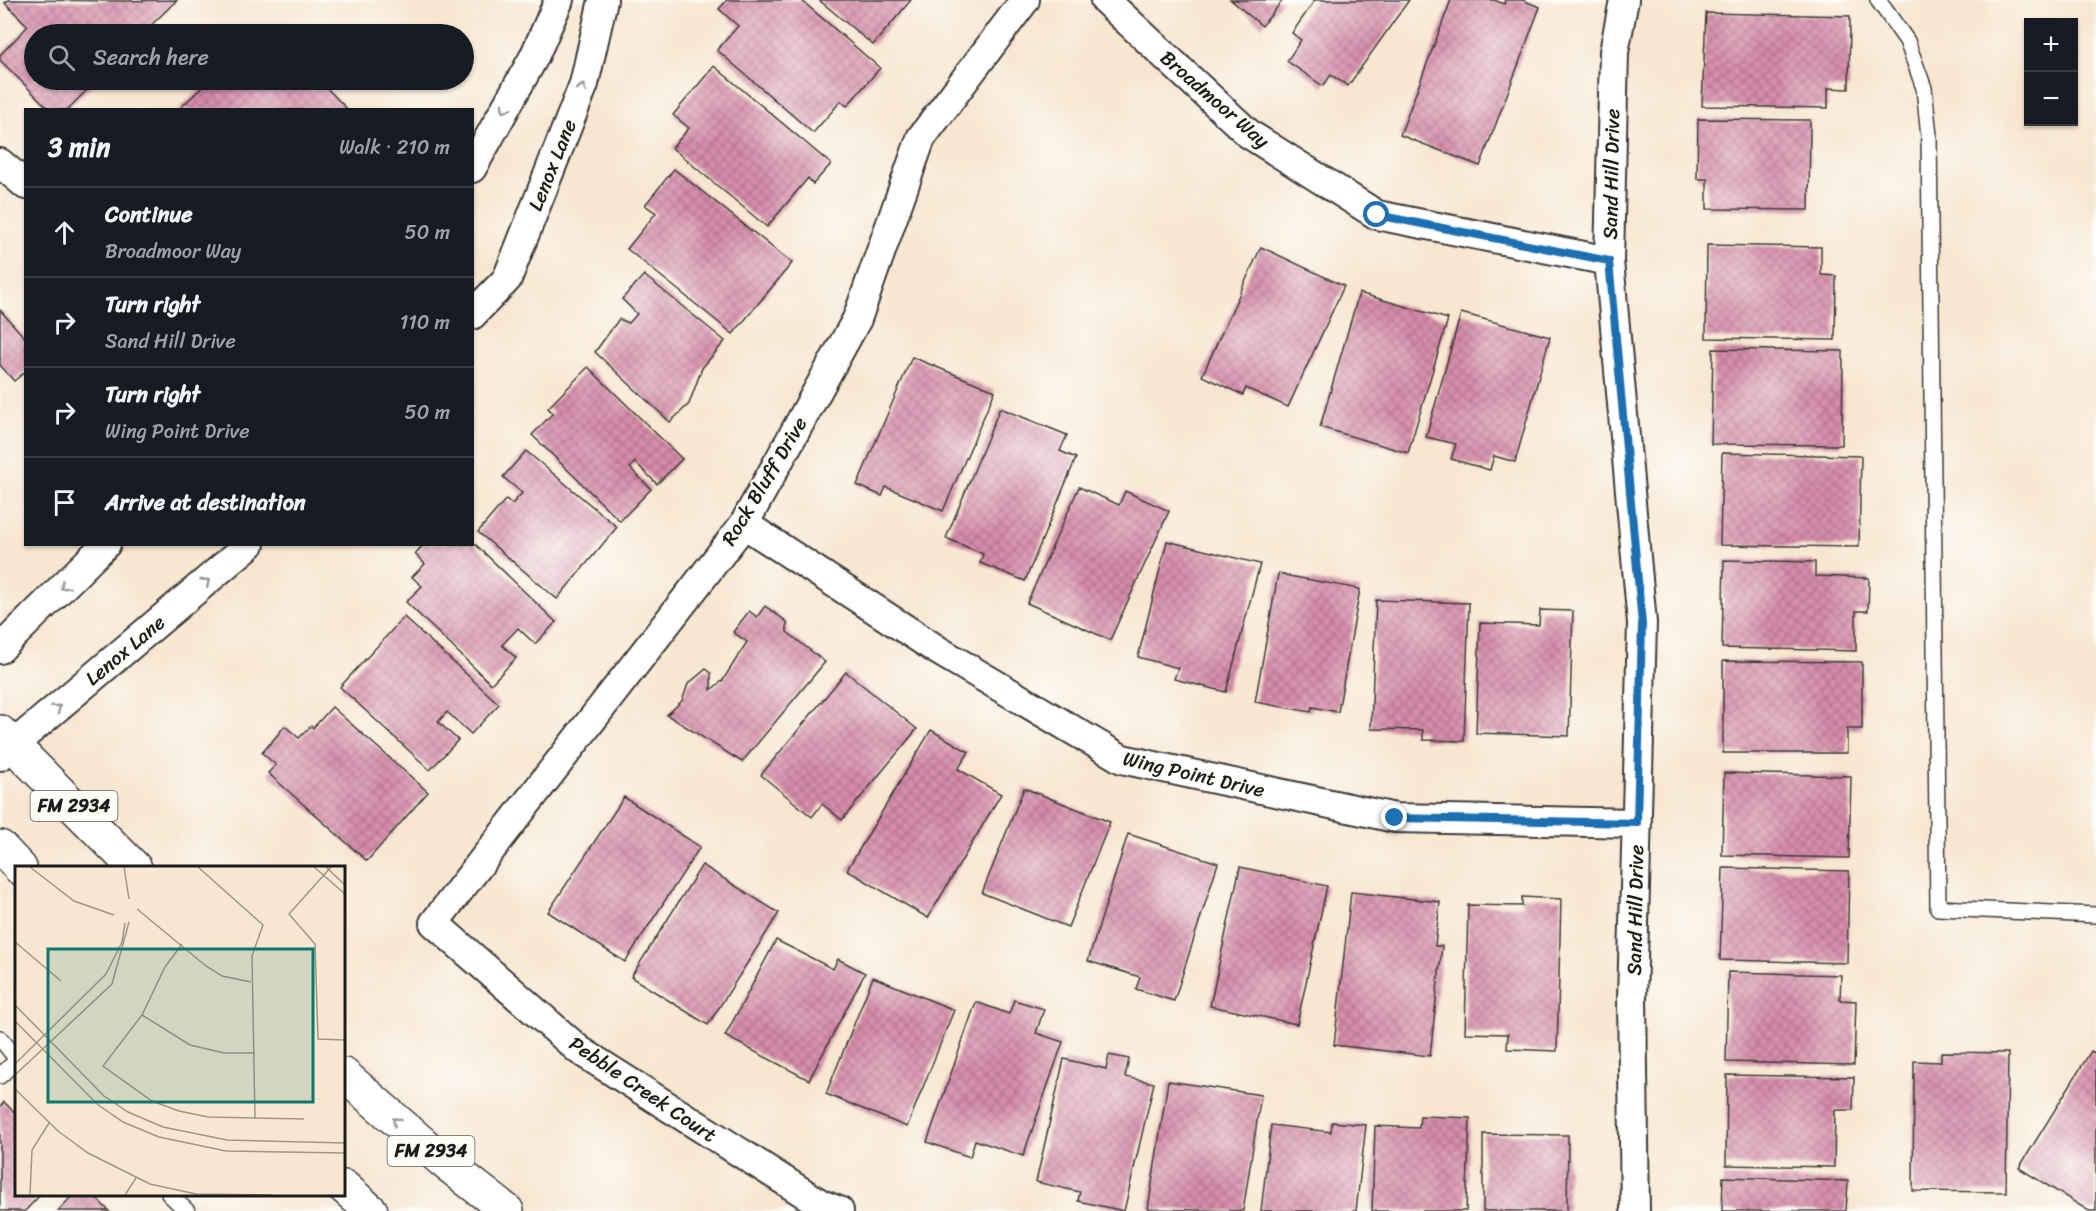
<!DOCTYPE html>
<meta charset="utf-8">
<style>
body{margin:0;font-family:Sriracha,sans-serif;background:#242831;color:#f1f3f6}
.controls{position:absolute;right:18px;top:18px;display:grid;overflow:hidden;border-radius:0px;box-shadow:0 2px 4px #0004}
.controls button{width:54px;height:54px;display:grid;place-items:center;padding:0;border:0;border-bottom:2px solid #363941;background:#171b24;color:#f1f3f6;font:30px sans-serif}
.stop{position:absolute;width:18px;height:18px;margin:-14px;border:4px solid #1f6fb2;border-radius:50%;background:#fff}
.stop.end{background:#1f6fb2;border-color:#fff;box-shadow:0 2px 6px #0008}
.list{margin:0;padding:0;list-style:none}
h2{display:flex;justify-content:space-between;align-items:center;height:78px;margin:0;padding:0 24px;font-size:26px}
h2 small{font-size:20px;font-weight:400;color:#9ea1a6}
.list li{display:grid;grid-template-columns:39px 1fr auto;gap:18px;align-items:center;box-sizing:border-box;height:90px;padding:0 24px;border-top:2px solid #363941}
.list b{display:block;font-size:22px;white-space:nowrap}
.list p{margin:0;font-size:20px;white-space:nowrap;color:#9ea1a6}
.list em{font-size:20px;font-style:normal;color:#9ea1a6}
.icon{flex:none;width:33px;height:33px;fill:none;stroke:currentColor;stroke-width:2;stroke-linecap:round;stroke-linejoin:round}
.map{position:relative;flex:none;width:2096px;height:1211px;overflow:hidden}
.search{position:absolute;background:#171b24;box-shadow:0 2px 4px #0004;left:24px;top:24px;width:450px;height:66px;display:flex;align-items:center;gap:15px;box-sizing:border-box;padding:0 21px;border-radius:33px;color:#9ea1a6;font-size:22px}
.panel{position:absolute;background:#171b24;box-shadow:0 2px 4px #0004;left:24px;top:108px;width:450px;height:438px;border-radius:0px}
.map>svg:first-child{display:block}
.building{fill:url(#building-cross-hatch)}
.lines{fill:none;stroke-linecap:round;stroke-linejoin:round}
.service-casing{stroke:#3d3a37;stroke-width:18}
.minor-casing{stroke:#3d3a37;stroke-width:32}
.primary-casing{stroke:#3d3a37;stroke-width:36}
.service{stroke:#fff;stroke-width:15}
.minor{stroke:#fff;stroke-width:28}
.primary{stroke:#fff;stroke-width:33}
.oneway{stroke:#999}
.route{stroke:#1f6fb2;stroke-width:8}
.labels{text-anchor:middle;stroke-width:4.5;stroke-linejoin:round;paint-order:stroke}
.shield{fill:#fdfcf7;stroke:#605f5e;stroke-width:1.5}
.shield-label{font-size:18px;font-weight:bold;fill:#1c1c1c}
.street-label{font-size:20px;fill:#1c1c1c;stroke:#fdfcf7}
.inset-road{fill:none;stroke:#9f9588;stroke-width:1.5}
.view{fill:#0f766e;fill-opacity:0.15;stroke:#0f766e;stroke-width:3}
.inset-edge{fill:none;stroke:#1c1c1c;stroke-width:3}
</style>
<div class="map">
<svg width="2096" height="1211" viewBox="0 0 2096 1211">
<defs>
<pattern id="building-cross-hatch" width="8" height="8" patternUnits="userSpaceOnUse" patternTransform="scale(1.5)"><rect width="8" height="8" fill="#d78dab"/><path d="M0 0l8 8M0 8l8-8" fill="none" stroke="#ae728a"/></pattern>
</defs>
<rect width="100%" height="100%" fill="#fdfcf7"/>
<filter id="ink" filterUnits="userSpaceOnUse"><feTurbulence type="fractalNoise" baseFrequency=".0167" numOctaves="2"/><feDisplacementMap in="SourceGraphic" scale="12" xChannelSelector="R" yChannelSelector="G"/><feConvolveMatrix kernelMatrix="1 2 1 2 8 2 1 2 1" color-interpolation-filters="sRGB"/></filter>
<filter id="wash" filterUnits="userSpaceOnUse"><feTurbulence type="fractalNoise" baseFrequency=".008" numOctaves="4" result="noise"/><feDisplacementMap in="SourceGraphic" scale="24" xChannelSelector="R" yChannelSelector="G"/><feGaussianBlur stdDeviation="1.35" result="paint"/><feColorMatrix in="noise" values="0 0 0 0 0 0 0 0 0 0 0 0 0 0 0 0 0 1.4 0 .05"/><feComposite in="paint" operator="in"/></filter>
<g filter="url(#wash)">
<rect width="100%" height="100%" fill="#f7e6d0"/>
<g id="blocks">
<!-- building -->
<g class="building">
<polygon points="8,0 122,1 177,0 142,34 34,34 34,80 97,80 67,110 50,110 0,60 0,55 28,26 5,3"/>
<polygon points="727,0 801,0 880,68 847,106 841,101 813,133 717,50 738,26 719,9"/>
<polygon points="819,0 911,0 873,45"/>
<polygon points="1231,0 1283,0 1262,26"/>
<polygon points="1315,0 1409,0 1348,86 1331,75 1323,86 1287,61 1301,40 1292,33"/>
<polygon points="1451,0 1494,0 1504,4 1505,0 1522,0 1540,7 1480,166 1400,135"/>
<polygon points="1706,13 1850,16 1849,89 1828,88 1828,108 1702,106"/>
<polygon points="714,66 831,164 813,184 808,178 767,227 672,148 689,128 673,115"/>
<polygon points="210,80 319,80 348,110 178,110"/>
<polygon points="1698,119 1810,120 1809,210 1707,209 1707,179 1697,179"/>
<polygon points="674,169 792,263 733,334 627,249 656,213 645,205"/>
<polygon points="1707,245 1821,247 1821,275 1836,276 1835,340 1706,338"/>
<polygon points="1261,247 1344,286 1288,407 1246,388 1243,395 1202,376"/>
<polygon points="644,275 725,341 702,368 689,404 670,422 595,352 619,319 629,323 637,314 622,299"/>
<polygon points="1359,293 1448,319 1408,453 1320,427"/>
<polygon points="0,310 26,339 26,371 14,381 0,365"/>
<polygon points="1461,313 1550,337 1515,462 1494,456 1490,470 1451,459 1456,444 1426,437"/>
<polygon points="1713,349 1843,351 1842,445 1711,444"/>
<polygon points="912,357 995,391 943,511 886,487 882,496 857,485"/>
<polygon points="588,367 682,459 657,484 635,462 630,468 651,489 620,521 532,435 553,413 548,408"/>
<polygon points="1000,408 1067,435 1060,451 1076,458 1025,581 980,563 983,554 946,538"/>
<polygon points="526,451 617,527 557,599 478,532 506,499 512,504 522,493 503,477"/>
<polygon points="1722,453 1861,456 1859,547 1720,545"/>
<polygon points="1079,487 1119,505 1125,491 1169,511 1110,640 1027,603"/>
<polygon points="472,541 556,622 535,644 518,628 502,645 516,658 491,684 406,602 422,586 412,577 425,564 415,554 424,544 472,544"/>
<polygon points="1167,541 1260,564 1226,692 1174,679 1178,668 1138,657"/>
<polygon points="1724,560 1815,562 1815,576 1869,578 1868,611 1856,611 1856,651 1722,648"/>
<polygon points="1278,574 1360,589 1338,712 1312,707 1311,712 1255,702"/>
<polygon points="1376,600 1469,603 1464,741 1423,740 1423,730 1371,729"/>
<polygon points="765,606 787,622 787,632 825,662 742,762 667,715 682,701 688,684 706,669 711,673 711,690 723,680 747,642 733,632 749,611 757,617"/>
<polygon points="1540,610 1573,611 1569,736 1476,733 1480,623 1539,625"/>
<polygon points="404,617 499,704 471,734 447,712 438,722 458,740 430,770 340,687"/>
<polygon points="1723,661 1862,662 1862,729 1847,729 1847,753 1723,753"/>
<polygon points="846,672 917,729 842,820 822,804 812,817 761,775"/>
<polygon points="332,707 428,792 367,861 268,773 276,765 262,753 285,726 299,738 311,726 313,728"/>
<polygon points="931,730 969,752 958,769 1001,794 928,918 847,870"/>
<polygon points="1724,773 1851,776 1849,858 1722,855"/>
<polygon points="1024,788 1110,822 1068,927 982,893"/>
<polygon points="624,797 700,847 625,962 548,912"/>
<polygon points="1128,834 1218,863 1174,1001 1136,989 1140,977 1088,961"/>
<polygon points="702,865 779,913 708,1025 631,977"/>
<polygon points="1240,867 1327,886 1297,1024 1210,1006"/>
<polygon points="1723,868 1849,871 1847,963 1720,960"/>
<polygon points="1351,892 1440,902 1435,946 1442,946 1430,1056 1334,1045"/>
<polygon points="1522,897 1561,899 1557,1051 1507,1049 1508,1034 1465,1033 1468,905 1522,906"/>
<polygon points="776,940 833,969 838,959 865,973 809,1080 725,1036"/>
<polygon points="1728,972 1841,975 1840,1000 1856,1001 1854,1065 1726,1062"/>
<polygon points="873,977 954,1010 907,1127 826,1094"/>
<polygon points="1014,1000 1044,1009 1036,1033 1063,1042 1023,1156 975,1140 970,1157 927,1142 976,1002 1009,1014"/>
<polygon points="2091,1051 2096,1054 2096,1211 2089,1211 2019,1168"/>
<polygon points="1941,1052 2008,1053 2006,1192 1913,1191 1914,1061 1941,1062"/>
<polygon points="1109,1055 1129,1059 1125,1077 1154,1083 1124,1211 1078,1201 1080,1192 1036,1182 1064,1059 1106,1069"/>
<polygon points="1727,1075 1854,1077 1853,1110 1835,1110 1834,1167 1726,1165"/>
<polygon points="1168,1081 1261,1095 1243,1211 1148,1209"/>
<polygon points="4,1102 16,1114 16,1194 41,1194 25,1211 0,1211 0,1107"/>
<polygon points="1420,1116 1470,1118 1466,1211 1372,1211 1375,1126 1419,1128"/>
<polygon points="1332,1122 1366,1125 1356,1211 1261,1211 1271,1125 1331,1132"/>
<polygon points="1483,1134 1568,1135 1567,1211 1483,1211"/>
<polygon points="1723,1177 1848,1181 1846,1211 1722,1211"/>
<polygon points="74,1194 92,1194 109,1211 58,1211"/>
</g>
</g>
</g>
<g filter="url(#ink)">
<use href="#blocks" fill-opacity="0" stroke="#3d3a37" stroke-width="1.5"/>
<g class="lines">
<defs>
<g id="service">
<polyline points="1878,0 1907,41 1924,88 1929,136 1938,908 2096,915"/>
<polyline points="0,1038 16,1058"/>
<polyline points="0,1076 16,1061"/>
<polyline points="169,1194 187,1211"/>
</g>
<g id="minor">
<polyline points="1105,0 1249,134 1377,215 1609,261"/>
<polyline points="1624,0 1614,52 1609,261 1642,623 1632,1000 1635,1211"/>
<polyline points="0,163 26,185"/>
<polyline points="472,168 534,57 559,0"/>
<polyline points="472,315 507,279 584,84 603,0"/>
<polyline points="744,524 939,651 1122,759 1395,818 1637,823"/>
<polyline points="0,649 106,544"/>
<polyline points="0,756 250,544"/>
<polyline points="839,1211 821,1204 579,1050 434,923 744,524 857,319 921,138 1025,0"/>
</g>
<g id="primary">
<polyline points="0,732 135,868"/>
<polyline points="0,847 20,868"/>
<polyline points="344,1075 443,1161 507,1211"/>
<polyline points="344,1187 371,1211"/>
</g>
</defs>
<!-- service casing -->
<use href="#service" class="service-casing"/>
<!-- minor casing -->
<use href="#minor" class="minor-casing"/>
<!-- primary casing -->
<use href="#primary" class="primary-casing"/>
<!-- service -->
<use href="#service" class="service"/>
<!-- minor -->
<use href="#minor" class="minor"/>
<!-- primary -->
<use href="#primary" class="primary"/>
</g>
<!-- one-way arrows -->
<defs><path id="oneway-chevron" d="M-2-3.5L2.5 0L-2 3.5" fill="none" stroke-width="1.6" stroke-linecap="round" stroke-linejoin="round" transform="scale(1.5)"/></defs>
<g class="oneway">
<use href="#oneway-chevron" transform="translate(582 88) rotate(-71)"/>
<use href="#oneway-chevron" transform="translate(505 109) rotate(119)"/>
<use href="#oneway-chevron" transform="translate(206 582) rotate(-40)"/>
<use href="#oneway-chevron" transform="translate(64 586) rotate(135)"/>
<use href="#oneway-chevron" transform="translate(57 708) rotate(-40)"/>
<use href="#oneway-chevron" transform="translate(396 1121) rotate(-139)"/>
</g>
</g>
<g class="lines" filter="url(#ink)">
<!-- route -->
<polyline class="route" points="1377,215 1609,261 1642,624 1637,823 1395,818"/>
</g>
<g class="labels">
<!-- shield labels -->
<g class="shield">
<rect x="30.5" y="791" width="87" height="30" rx="4.5"/>
<rect x="387.5" y="1136" width="87" height="30" rx="4.5"/>
</g>
<g class="shield-label">
<text x="74" y="812">FM 2934</text>
<text x="431" y="1157">FM 2934</text>
</g>
<!-- street labels -->
<g class="street-label">
<text transform="translate(1215 99) rotate(41)" y="7">Broadmoor Way</text>
<text transform="translate(552 165) rotate(-68)" y="7">Lenox Lane</text>
<text transform="translate(1611 174) rotate(-89)" y="7">Sand Hill Drive</text>
<text transform="translate(764 481) rotate(-59)" y="7">Rock Bluff Drive</text>
<text transform="translate(125 650) rotate(-40)" y="7">Lenox Lane</text>
<text transform="translate(1194 774) rotate(13)" y="7">Wing Point Drive</text>
<text transform="translate(1635 910) rotate(-89)" y="7">Sand Hill Drive</text>
<text transform="translate(643 1089) rotate(34)" y="7">Pebble Creek Court</text>
</g>
</g>
<!-- overview -->
<g transform="translate(15 866)">
<rect width="330" height="330" fill="#f7e6d0"/>
<path class="inset-road" d="M15,1L59,35L99,49M109,1L114,33M183,1L248,59L237,90L240,253M299,1L330,28M311,1L330,19M316,1L274,48L300,78L303,173L330,174M122,43L191,100L207,110L236,116M0,76L46,115M167,78L150,101L127,149L88,200L137,235L164,245L193,251L289,253M0,139L89,230L113,246L148,261L212,274L330,277M127,149L175,179L209,187H240M0,155L82,238L108,256L144,271L211,285L330,287M0,198L91,108L107,76L110,57M0,209L97,118L114,56M0,223L43,265L73,287L135,318L181,328L258,329M15,329L17,284L34,257M110,329L121,312"/>
<path class="view" d="M33,83H298V236H33Z"/>
<rect width="330" height="330" class="inset-edge"/>
</g>
</svg>
<div class="controls">
<button>+</button>
<button>−</button>
</div>
<div class="stop" style="left:1377px;top:215px"></div>
<div class="stop end" style="left:1395px;top:818px"></div>
<div class="search"><svg class="icon" aria-label="search" viewBox="0 0 24 24"><circle cx="10" cy="10" r="6"/><path d="M15 15l6 6"/></svg>Search here</div>
<section class="panel">
<h2>3 min<small>Walk · 210 m</small></h2>
<ul class="list">
<li><svg class="icon" aria-label="ahead" viewBox="0 0 24 24"><path d="M12 20V5M6 11l6-6 6 6"/></svg><div><b>Continue</b><p>Broadmoor Way</p></div><em>50 m</em></li>
<li><svg class="icon" aria-label="right" viewBox="0 0 24 24"><path d="M7 20v-9h11M14 6l5 5-5 5"/></svg><div><b>Turn right</b><p>Sand Hill Drive</p></div><em>110 m</em></li>
<li><svg class="icon" aria-label="right" viewBox="0 0 24 24"><path d="M7 20v-9h11M14 6l5 5-5 5"/></svg><div><b>Turn right</b><p>Wing Point Drive</p></div><em>50 m</em></li>
<li><svg class="icon" aria-label="arrive" viewBox="0 0 24 24"><path d="M6 21V4h12l-3 4 3 4H6"/></svg><div><b>Arrive at destination</b></div></li>
</ul>
</section>
</div>
